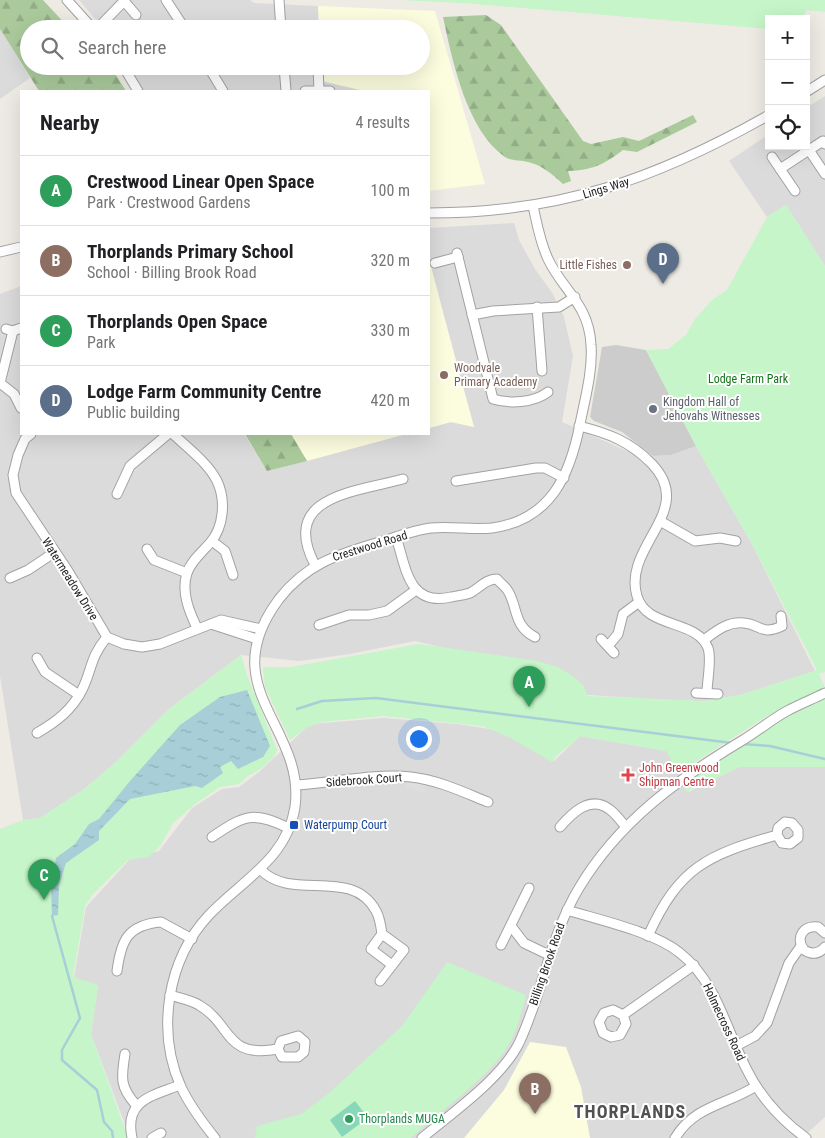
<!DOCTYPE html>
<meta charset="utf-8">
<style>
body{margin:0;font-family:"Roboto Condensed",sans-serif;background:#f6f6f6;color:#202124}
.controls{position:absolute;right:15px;top:15px;display:grid;overflow:hidden;border-radius:0px;box-shadow:0 5px 20px #0002}
.controls button{width:45px;height:45px;display:grid;place-items:center;padding:0;border:0;border-bottom:1px solid #e0e0e0;background:#fff;color:#202124;font:25px sans-serif}
.you{position:absolute;left:418px;top:738px;width:18px;height:18px;margin:-12px;border:4px solid #fff;border-radius:50%;background:#1a73e8;box-shadow:0 0 0 8px #1a73e833}
.badge{display:grid;place-items:center;width:32px;height:32px;border-radius:50%;background:#bc1011;color:#fff;font-size:16px;font-weight:700}
.pin{position:absolute;translate:-50% -41px;filter:drop-shadow(0 1px 2px #0008)}
.pin::after{content:'';position:absolute;top:26px;width:18px;height:15px;background:inherit;clip-path:polygon(0 0,100% 0,50% 100%)}
.list{margin:0;padding:0;list-style:none}
h2{display:flex;justify-content:space-between;align-items:center;height:65px;margin:0;padding:0 20px;font-size:21px}
h2 small{font-size:16px;font-weight:400;color:#757577}
.list li{display:grid;grid-template-columns:32px 1fr auto;gap:15px;align-items:center;box-sizing:border-box;height:70px;padding:0 20px;border-top:1px solid #e0e0e0}
.list b{display:block;font-size:19px;white-space:nowrap}
.list p{margin:0;font-size:16px;white-space:nowrap;color:#757577}
.list em{font-size:16px;font-style:normal;color:#757577}
.icon{flex:none;width:28px;height:28px;fill:none;stroke:currentColor;stroke-width:2;stroke-linecap:round;stroke-linejoin:round}
.map{position:relative;flex:none;width:825px;height:1138px;overflow:hidden}
.search{position:absolute;background:#fff;box-shadow:0 5px 20px #0002;left:20px;top:20px;width:410px;height:55px;display:flex;align-items:center;gap:12px;box-sizing:border-box;padding:0 18px;border-radius:28px;color:#757577;font-size:19px}
.panel{position:absolute;background:#fff;box-shadow:0 5px 20px #0002;left:20px;top:90px;width:410px;height:345px;border-radius:0px}
.map>svg:first-child{display:block}
.residential{fill:#dcdbdb}
.education{fill:#fcfcdf}
.religious{fill:#ccc}
.forest{fill:url(#forest-firs)}
.park{fill:#c5f5c8}
.pitch{fill:#88d7b8}
.parking{fill:#dedede}
.water{fill:url(#water-ripples)}
.lines{fill:none;stroke-linecap:round;stroke-linejoin:round}
.stream{stroke:#a8ced8;stroke-width:2.5}
.minor-casing{stroke:#a2a2a2;stroke-width:11}
.minor{stroke:#fff;stroke-width:9}
.education-dot{fill:#8d6e63;stroke:#fff;stroke-width:2}
.worship-dot{fill:#6b7280;stroke:#fff;stroke-width:2}
.health-dot{fill:#e0444e;stroke:#fff;stroke-width:2}
.transit-dot{fill:#1a4fb4;stroke:#fff;stroke-width:2}
.leisure-dot{fill:#2e9e5b;stroke:#fff;stroke-width:2}
.labels{text-anchor:middle;stroke-width:4;stroke-linejoin:round;paint-order:stroke}
.street-label{font-size:12px;fill:#1e1e1e;stroke:#fff}
.education-label{font-size:12px;fill:#785e54;stroke:#fff;text-anchor:end}
.park-label{font-size:12px;fill:#14731b;stroke:#fff}
.worship-label{font-size:12px;fill:#5b616d;stroke:#fff;text-anchor:start}
.health-label{font-size:12px;fill:#be3a42;stroke:#fff;text-anchor:start}
.transit-label{font-size:12px;fill:#164399;stroke:#fff;text-anchor:start}
.leisure-label{font-size:12px;fill:#27864d;stroke:#fff;text-anchor:start}
.district-label{font-size:18px;font-weight:bold;letter-spacing:1px;fill:#515151;stroke:#fff}
</style>
<div class="map">
<svg width="825" height="1138" viewBox="0 0 825 1138">
<defs>
<pattern id="forest-firs" width="22" height="20" patternUnits="userSpaceOnUse" patternTransform="scale(1.25)"><rect width="22" height="20" fill="#aaca9c"/><path d="M5 1l3.5 6h-7zM16 11l3.5 6h-7z" fill="#92ad86"/></pattern>
<pattern id="water-ripples" width="26" height="14" patternUnits="userSpaceOnUse" patternTransform="scale(1.25)"><rect width="26" height="14" fill="#a8ced8"/><path d="M2 4q2-2 4 0t4 0M15 11q2-2 4 0t4 0" fill="none" stroke="#90b0b9"/></pattern>
</defs>
<rect width="100%" height="100%" fill="#eeebe5"/>
<!-- residential -->
<g class="residential">
<polygon points="79,0 250,0 254,3 318,6 319,29 104,29"/>
<polygon points="0,29 30,78 0,99"/>
<polygon points="129,66 321,66 364,91 143,91"/>
<polygon points="825,96 825,266 786,205 767,217 729,161 769,134 769,146 806,146 806,108"/>
<polygon points="514,223 519,240 535,269 553,294 564,317 573,356 562,422 627,451 653,456 671,455 696,446 753,546 815,671 740,695 705,701 668,700 588,695 490,659 415,641 350,654 299,661 241,655 169,709 116,762 83,790 40,818 23,820 0,676 0,294 21,286 21,434 244,434 267,471 406,434 429,434 429,428 451,422 474,427 429,259 429,228"/>
<polygon points="384,718 457,724 497,730 554,761 580,736 667,751 689,792 740,766 825,767 825,1117 802,1138 130,1138 91,1034 98,986 74,978 86,907 131,858 159,851 192,808 222,789 239,787 259,772 310,724"/>
</g>
<!-- education -->
<g class="education">
<polygon points="318,6 435,11 485,184 429,191 429,91 364,91 322,81 321,66 421,66 421,29 319,29"/>
<polygon points="429,259 447,328 474,427 451,422 429,428"/>
<polygon points="291,434 406,434 307,461"/>
<polygon points="530,1042 566,1047 581,1087 590,1138 464,1138 504,1090"/>
</g>
<!-- religious -->
<polygon class="religious" points="616,345 646,350 696,446 671,455 653,456 622,432 594,421 590,417 602,347"/>
<!-- forest -->
<g class="forest">
<polygon points="0,0 43,0 70,29 29,29 29,66 110,66 126,91 39,91 0,29"/>
<path d="M486,15L501,25L583,141L591,144L623,137L639,141L693,115L697,122L637,152L623,150C603,165 593,170 568,171L571,181L563,184C552,174 542,165 528,162C521,160 511,161 505,157C467,131 452,60 443,17Z"/>
<polygon points="245,434 291,434 307,461 267,471"/>
</g>
<!-- park -->
<g class="park">
<polygon points="400,0 825,0 825,12 807,10 802,19 769,19 769,29 463,3"/>
<path d="M786,205L825,266V672L819,674L825,688L767,716L678,773L666,751L580,736C571,747 560,749 552,762L511,738L482,726L383,716L322,722L306,728L290,740L265,687L263,667H291L419,644L537,661L558,667L573,676L583,685L588,696L705,701L740,695L817,670L753,546L696,446L646,350L668,349L686,335L695,319L713,299L727,290L767,217Z"/>
<polygon points="241,655 247,675 277,750 274,757 262,768 248,776 239,784 220,787 194,805 174,822 160,846 149,857 128,860 93,894 85,906 73,977 98,985 91,1034 128,1138 0,1138 0,829 23,820 40,818 83,790 116,762 169,709"/>
<polygon points="825,693 825,767 740,767 686,792 681,780"/>
<path d="M447,962L526,995C521,1012 518,1030 508,1046C490,1076 438,1113 411,1138H255L257,1126L301,1114L328,1094L402,1026Z"/>
</g>
<!-- pitch -->
<polygon class="pitch" points="355,1101 368,1118 342,1137 330,1120"/>
<!-- parking -->
<polygon class="parking" points="408,780 426,785 424,793 406,787"/>
<!-- water -->
<polygon class="water" points="247,690 270,746 263,757 238,769 231,761 220,767 223,773 202,788 195,786 130,799 99,831 99,840 66,863 59,885 58,915 52,916 51,887 56,858 75,844 89,824 99,819 130,781 180,725 220,697"/>
<g class="lines">
<!-- stream -->
<g class="stream">
<polyline points="297,709 322,701 376,698 732,743"/>
<polyline points="742,744 770,746 825,759"/>
<polyline points="52,916 80,1018 62,1050 62,1060 97,1090 104,1122 112,1131 113,1138"/>
</g>
<defs>
<g id="minor">
<polyline points="67,0 93,29"/>
<polyline points="166,0 185,29"/>
<polyline points="279,0 281,29"/>
<polyline points="124,1 136,15"/>
<polyline points="97,29 125,0"/>
<polyline points="123,66 138,91"/>
<polyline points="208,66 223,91"/>
<polyline points="284,66 286,91"/>
<polyline points="318,66 319,91"/>
<polyline points="305,91 330,91"/>
<polyline points="806,92 825,80"/>
<polyline points="809,150 823,141 825,144"/>
<polyline points="772,157 795,191"/>
<polyline points="780,169 809,150 825,174"/>
<path d="M429,213C560,213 656,179 769,115"/>
<polyline points="0,252 21,247"/>
<path d="M457,253L493,399C509,404 534,403 548,392"/>
<polyline points="435,263 458,257"/>
<polyline points="537,307 542,371"/>
<polyline points="472,315 493,311 559,307 575,297"/>
<polyline points="6,329 13,331 21,328"/>
<polyline points="13,331 0,383 14,394 21,408"/>
<path d="M579,426C608,433 631,442 652,464C697,511 622,546 637,596C646,629 697,619 708,648C712,660 707,680 707,693"/>
<polyline points="31,434 25,439 18,455 13,475 16,493 68,571 107,637 124,644 142,647 160,644 221,620 261,629"/>
<path d="M173,434C188,448 208,463 217,481C226,500 224,527 210,543C202,552 191,561 187,573C181,592 189,611 197,628"/>
<polyline points="456,481 536,468 545,468 564,478"/>
<polyline points="117,494 130,466 168,434"/>
<polyline points="660,521 695,541 720,538 736,541"/>
<path d="M396,537C406,567 408,607 451,597C457,596 464,595 470,593C480,588 485,579 497,579C500,583 505,586 508,591C518,607 513,626 535,637"/>
<polyline points="212,541 225,551 233,575"/>
<polyline points="147,549 154,560 187,573"/>
<path d="M315,565C279,496 355,492 403,479"/>
<polyline points="10,578 28,570 55,552"/>
<polyline points="211,624 257,639"/>
<polyline points="319,625 349,615 369,615 387,611 416,590"/>
<polyline points="601,639 614,653"/>
<path d="M704,640C716,631 728,621 744,623C760,624 761,636 782,626L781,616"/>
<polyline points="608,646 618,634 623,614 639,602"/>
<polyline points="37,658 45,672 79,695"/>
<polyline points="696,693 718,694"/>
<path d="M37,733C56,722 72,710 82,690C92,670 90,657 107,637"/>
<path d="M296,785C334,783 373,773 411,777C438,780 463,792 488,802"/>
<path d="M560,827C572,813 590,795 609,809C615,813 621,821 625,826"/>
<path d="M212,837C243,816 253,810 288,828"/>
<path d="M261,870C292,902 352,866 376,911C380,918 381,927 382,934"/>
<path d="M567,910C599,920 655,932 680,953C717,982 726,1030 747,1070C761,1098 781,1120 806,1138"/>
<polyline points="511,926 524,943 549,955"/>
<path d="M825,933L818,927C803,925 795,938 804,950C812,955 819,954 825,947"/>
<path d="M648,936C679,867 707,855 777,835L778,828L785,822L792,823L798,830V838L790,844L782,843L777,835"/>
<polyline points="501,945 529,888"/>
<path d="M117,971C121,941 127,925 161,922L192,939"/>
<polyline points="380,981 404,950 382,934 371,949 392,965"/>
<path d="M170,995C179,998 191,1000 199,1005C233,1025 224,1059 278,1049"/>
<polyline points="623,1015 613,1010 604,1013 599,1022 603,1033 611,1037 620,1035 626,1024 623,1015 694,965"/>
<polygon points="298,1036 305,1042 304,1052 298,1057 282,1057 278,1049 281,1041"/>
<polyline points="736,1046 755,1036 767,1023 789,963 801,946"/>
<path d="M125,1054C121,1078 120,1087 136,1105"/>
<path d="M132,1138C124,1100 152,1096 180,1085"/>
<polyline points="152,1138 161,1133"/>
<path d="M215,1138C202,1122 190,1106 181,1087C156,1031 167,960 209,915C241,881 287,859 295,807C306,726 212,689 279,599C308,562 340,554 383,541C399,536 415,530 431,528C451,526 472,530 492,528C551,520 570,475 580,424C585,399 593,370 591,345C589,304 563,291 548,259C540,242 537,224 533,206"/>
<path d="M422,1138C453,1112 501,1079 519,1043C543,992 550,936 579,888C619,821 678,779 743,740C758,731 772,719 787,711C800,704 813,699 825,693"/>
<path d="M675,1138C695,1105 727,1105 756,1086"/>
</g>
</defs>
<!-- minor casing -->
<use href="#minor" class="minor-casing"/>
<!-- minor -->
<use href="#minor" class="minor"/>
</g>
<!-- markers -->
<g class="education-dot">
<circle cx="627" cy="265" r="5"/>
<circle cx="444" cy="375" r="5"/>
</g>
<circle class="worship-dot" cx="653" cy="409" r="5"/>
<path class="health-dot" d="M625.5 767.5h5v5h5v5h-5v5h-5v-5h-5v-5h5z"/>
<rect class="transit-dot" x="289" y="820" width="10" height="10" rx="2.5"/>
<circle class="leisure-dot" cx="349" cy="1119" r="5"/>
<g class="labels">
<!-- street labels -->
<g class="street-label">
<text transform="translate(606 188) rotate(-17)" y="4">Lings Way</text>
<text transform="translate(370 546) rotate(-17)" y="4">Crestwood Road</text>
<text transform="translate(70 579) rotate(58)" y="4">Watermeadow Drive</text>
<text transform="translate(364 780) rotate(-4)" y="4">Sidebrook Court</text>
<text transform="translate(547 964) rotate(-71)" y="4">Billing Brook Road</text>
<text transform="translate(724 1022) rotate(65)" y="4">Holmecross Road</text>
</g>
<!-- education labels -->
<g class="education-label">
<text x="617" y="269">Little Fishes</text>
<text x="454" y="372" text-anchor="start">Woodvale<tspan x="454" dy="14">Primary Academy</tspan></text>
</g>
<!-- park labels -->
<g class="park-label">
<text x="748" y="383">Lodge Farm Park</text>
</g>
<!-- worship labels -->
<g class="worship-label">
<text x="663" y="406">Kingdom Hall of<tspan x="663" dy="14">Jehovahs Witnesses</tspan></text>
</g>
<!-- health labels -->
<g class="health-label">
<text x="639" y="772">John Greenwood<tspan x="639" dy="14">Shipman Centre</tspan></text>
</g>
<!-- transit labels -->
<g class="transit-label">
<text x="304" y="829">Waterpump Court</text>
</g>
<!-- leisure labels -->
<g class="leisure-label">
<text x="359" y="1123">Thorplands MUGA</text>
</g>
<!-- district labels -->
<g class="district-label">
<text x="630" y="1118">THORPLANDS</text>
</g>
</g>
</svg>
<div class="controls">
<button>+</button>
<button>−</button>
<button><svg class="icon" aria-label="locate" viewBox="0 0 24 24"><circle cx="12" cy="12" r="6"/><path d="M12 2v4M12 18v4M2 12h4M18 12h4"/></svg></button>
</div>
<div class="you"></div>
<div class="pin badge" style="left:529px;top:707px;background:#2e9e5b">A</div>
<div class="pin badge" style="left:535px;top:1114px;background:#8d6e63">B</div>
<div class="pin badge" style="left:44px;top:900px;background:#2e9e5b">C</div>
<div class="pin badge" style="left:663px;top:284px;background:#5c6f8a">D</div>
<div class="search"><svg class="icon" aria-label="search" viewBox="0 0 24 24"><circle cx="10" cy="10" r="6"/><path d="M15 15l6 6"/></svg>Search here</div>
<section class="panel">
<h2>Nearby<small>4 results</small></h2>
<ul class="list">
<li><span class="badge" style="background:#2e9e5b">A</span><div><b>Crestwood Linear Open Space</b><p>Park · Crestwood Gardens</p></div><em>100 m</em></li>
<li><span class="badge" style="background:#8d6e63">B</span><div><b>Thorplands Primary School</b><p>School · Billing Brook Road</p></div><em>320 m</em></li>
<li><span class="badge" style="background:#2e9e5b">C</span><div><b>Thorplands Open Space</b><p>Park</p></div><em>330 m</em></li>
<li><span class="badge" style="background:#5c6f8a">D</span><div><b>Lodge Farm Community Centre</b><p>Public building</p></div><em>420 m</em></li>
</ul>
</section>
</div>
